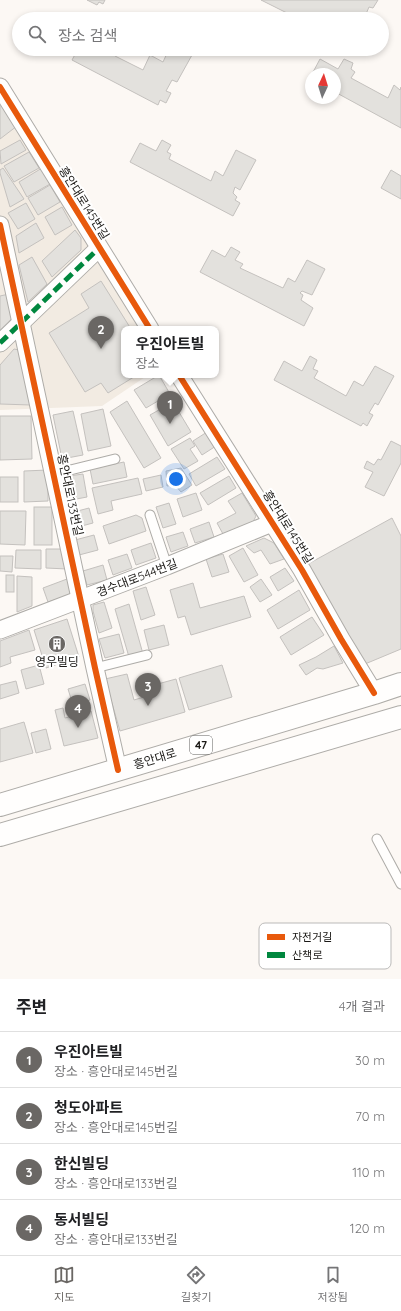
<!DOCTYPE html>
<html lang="ko">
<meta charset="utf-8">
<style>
body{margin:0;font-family:Quicksand,"Noto Sans KR",sans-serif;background:#f6f6f6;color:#202124}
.compass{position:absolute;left:305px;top:68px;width:36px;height:36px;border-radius:50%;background:#fff;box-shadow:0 2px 6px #0003;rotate:4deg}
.you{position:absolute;left:176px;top:479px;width:14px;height:14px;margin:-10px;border:3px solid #fff;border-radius:50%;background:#1a73e8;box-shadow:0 0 0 6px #1a73e833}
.badge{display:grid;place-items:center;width:26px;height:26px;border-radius:50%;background:#6a6764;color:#fff;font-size:13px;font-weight:700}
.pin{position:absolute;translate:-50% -33px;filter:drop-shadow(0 1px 2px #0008)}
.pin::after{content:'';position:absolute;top:21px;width:14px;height:12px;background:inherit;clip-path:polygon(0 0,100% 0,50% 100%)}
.popup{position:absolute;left:121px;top:326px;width:98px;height:52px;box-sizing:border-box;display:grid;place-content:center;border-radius:8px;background:#fff;filter:drop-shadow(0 1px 3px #0005);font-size:13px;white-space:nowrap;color:#757577}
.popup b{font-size:15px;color:#202124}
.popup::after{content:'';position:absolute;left:50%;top:100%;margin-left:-8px;border:8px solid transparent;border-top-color:#fff}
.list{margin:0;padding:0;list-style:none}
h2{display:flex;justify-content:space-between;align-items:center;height:52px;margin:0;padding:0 16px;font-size:17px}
h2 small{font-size:13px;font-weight:400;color:#757577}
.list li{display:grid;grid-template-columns:26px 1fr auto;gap:12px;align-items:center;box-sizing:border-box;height:56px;padding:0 16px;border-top:1px solid #e0e0e0}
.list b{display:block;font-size:15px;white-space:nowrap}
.list p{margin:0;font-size:13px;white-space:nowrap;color:#757577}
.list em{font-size:13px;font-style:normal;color:#757577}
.icon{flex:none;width:22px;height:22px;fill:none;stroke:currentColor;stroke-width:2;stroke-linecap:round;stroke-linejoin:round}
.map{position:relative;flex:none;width:401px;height:979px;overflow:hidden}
.search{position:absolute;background:#fff;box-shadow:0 2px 6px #0003;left:12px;right:12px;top:12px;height:44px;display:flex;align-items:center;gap:10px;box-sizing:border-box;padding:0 14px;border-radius:22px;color:#757577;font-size:15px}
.sheet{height:276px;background:#fff}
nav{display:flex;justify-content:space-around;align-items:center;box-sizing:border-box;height:56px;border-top:1px solid #e0e0e0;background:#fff;font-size:11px;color:#757577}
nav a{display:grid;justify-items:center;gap:2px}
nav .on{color:#6a6764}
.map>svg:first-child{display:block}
.built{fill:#f2ebe2}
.building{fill:#e3e1dd;stroke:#c4c1be}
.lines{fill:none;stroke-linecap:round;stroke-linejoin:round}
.lane-casing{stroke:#aeaca8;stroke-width:11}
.street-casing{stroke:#aeaca8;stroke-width:19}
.primary-casing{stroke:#aeaca8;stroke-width:24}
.lane{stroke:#fffefd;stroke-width:9}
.street{stroke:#fffefd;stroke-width:17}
.primary{stroke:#fffefd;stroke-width:22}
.quiet{stroke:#00873e;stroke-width:5;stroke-dasharray:10 5;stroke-linecap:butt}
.cycleway-casing{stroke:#fff;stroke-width:8}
.cycleway{stroke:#e8590c;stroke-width:6}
.labels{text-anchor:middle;stroke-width:4;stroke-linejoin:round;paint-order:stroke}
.shield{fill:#fff;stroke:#5f5e5c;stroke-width:1}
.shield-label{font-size:11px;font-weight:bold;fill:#1b1916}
.street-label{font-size:12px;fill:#1b1916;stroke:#fff}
.poi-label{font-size:12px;fill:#1b1916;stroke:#fff}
.key{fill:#fff;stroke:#bbbab9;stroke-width:1}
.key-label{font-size:11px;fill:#1b1916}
</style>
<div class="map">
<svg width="401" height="979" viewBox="0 0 401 979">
<rect width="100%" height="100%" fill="#fcf8f4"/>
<!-- built -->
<polygon class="built" points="0,88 147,329 124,329 124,375 148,375 102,406 0,410"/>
<!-- building -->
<g class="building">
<polygon points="87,0 105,0 103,4 99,2 97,5"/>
<polygon points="261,0 378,0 373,8 369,7 366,14 371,16 369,19 299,19"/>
<polygon points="78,49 118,49 115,56 143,70 150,55 163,62 169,49 180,49 192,55 177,82 172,80 166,91 171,93 166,103 160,100 158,105 72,60"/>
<polygon points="320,59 338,69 344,59 353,63 351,69 355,72 351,78 388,98 394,85 400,90 401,87 401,128 335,92 335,74 312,74"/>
<polygon points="0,101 17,126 0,139"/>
<polygon points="20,140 26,150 1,164 0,151"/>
<polygon points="162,140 171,145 167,152 171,154 169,159 211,181 215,171 223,176 236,150 256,160 240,190 235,187 233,193 237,197 235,200 240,203 233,216 130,162 140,143 156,151"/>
<polygon points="29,152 39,168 14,182 4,166"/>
<polygon points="3,168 24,199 10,207 0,173 0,170"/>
<polygon points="42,168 50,184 27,197 19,182"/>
<polygon points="391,170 401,176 401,199 381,188"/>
<polygon points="50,185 60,202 38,215 28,198"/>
<polygon points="26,203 35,219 18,229 8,213"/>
<polygon points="62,207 72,225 55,235 45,217"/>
<polygon points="36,223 44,238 19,253 16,236"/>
<polygon points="75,230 81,238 81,250 52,277 42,261"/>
<polygon points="231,247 240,252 235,260 243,264 240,268 283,288 288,278 295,282 307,260 325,269 312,295 302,291 300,293 303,295 301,300 313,308 304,326 200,272 212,250 225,257"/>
<polygon points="32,257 47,284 28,302 19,265"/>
<polygon points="101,281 131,329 124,329 124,375 137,375 108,393 101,383 85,392 49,333 89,308 81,294"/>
<polygon points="9,294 14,316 0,332 0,296"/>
<polygon points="14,349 19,350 31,405 0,404 0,365"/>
<polygon points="310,356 317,360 313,369 318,371 314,378 346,396 354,381 363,386 375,366 394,376 378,405 375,403 369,413 373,415 367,426 363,423 361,426 274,380 284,361 302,371"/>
<polygon points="159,375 170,394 146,408 134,390"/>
<polygon points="127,401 161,458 144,468 110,412"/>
<polygon points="173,402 191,432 168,446 150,415"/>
<polygon points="103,409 111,446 88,451 81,414"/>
<polygon points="73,411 83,455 62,459 53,415"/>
<polygon points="0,416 31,416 32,459 0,460"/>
<polygon points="207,432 216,446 202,455 193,441"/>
<polygon points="190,438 195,446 190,449 198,461 184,469 171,449"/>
<polygon points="391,441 401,446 401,463 384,496 365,487 373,472 364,468 367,461 374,465 378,459 381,460"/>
<polygon points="217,457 225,469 196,486 189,474"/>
<polygon points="124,462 127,477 93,484 90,469"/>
<polygon points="181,468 192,485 181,492 175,485 167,486 166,471"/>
<polygon points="48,470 48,501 24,502 24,471"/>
<polygon points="83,474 87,497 66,501 62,477"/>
<polygon points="161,475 163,487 146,491 143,479"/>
<polygon points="229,476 236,488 208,505 200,493"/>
<rect x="0" y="477" width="18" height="25"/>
<polygon points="138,478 142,494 111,501 113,510 98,514 92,488"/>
<polygon points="196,493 202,510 183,517 177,499"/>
<polygon points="242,493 256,516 253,522 223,534 217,523 236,513 228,501"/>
<polygon points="169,503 176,524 163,528 156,507"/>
<rect x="34" y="507" width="18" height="38"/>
<polygon points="89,508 93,523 74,528 70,513"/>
<polygon points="0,511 26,511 25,545 0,544"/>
<polygon points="136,515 142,518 146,531 109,544 103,526"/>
<polygon points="392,518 401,536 401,649 365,664 308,564"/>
<polygon points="209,522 214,537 195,543 190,529"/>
<polygon points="183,532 188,546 171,552 166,537"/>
<polygon points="94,535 98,550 79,555 75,540"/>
<polygon points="264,538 274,543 284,559 270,564 261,550 254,553 246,546"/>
<polygon points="151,543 156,558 136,565 131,550"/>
<polygon points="243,548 258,575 244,582 229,556"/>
<polygon points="46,549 67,549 67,569 46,568"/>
<polygon points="16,550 41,550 41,569 15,568"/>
<polygon points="127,554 132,568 113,575 108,560"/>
<polygon points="223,554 229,572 212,577 206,559"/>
<polygon points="0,556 13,556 12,572 0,571"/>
<polygon points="103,565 107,580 87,585 83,571"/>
<polygon points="285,568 294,581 278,591 270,577"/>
<rect x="6" y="575" width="8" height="17"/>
<polygon points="17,576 32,577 32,606 17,612"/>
<polygon points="67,579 72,594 48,602 43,588"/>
<polygon points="261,579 272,595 260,602 250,587"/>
<polygon points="193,583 200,608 244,596 251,617 191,635 185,616 178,618 170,590"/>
<polygon points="146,587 155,615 141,620 133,591"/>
<polygon points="299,590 310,610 278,629 267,610"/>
<polygon points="104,602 112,628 99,633 93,611 93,605"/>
<polygon points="129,604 143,654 129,657 115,609"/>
<polygon points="312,617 324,635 291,655 280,637"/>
<polygon points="67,619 79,657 46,668 34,630"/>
<polygon points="164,625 169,645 149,650 144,630"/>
<polygon points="29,630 35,650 10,657 11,663 0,667 0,641"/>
<polygon points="119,634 124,653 105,658 99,639"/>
<polygon points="334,646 343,663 323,669 317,668 306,675 299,665 316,657"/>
<polygon points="39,665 44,684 26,689 21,670"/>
<polygon points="222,665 232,697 189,710 179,678"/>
<polygon points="127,674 134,700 157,693 154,685 176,679 185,712 120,731 105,679"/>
<polygon points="16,681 19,693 0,699 0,685"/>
<polygon points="85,684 90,700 73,705 68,689"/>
<polygon points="63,708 65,718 91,711 98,738 64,746 55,710"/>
<polygon points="24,722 33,753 0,762 0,729"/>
<polygon points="46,729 51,749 36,753 31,733"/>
</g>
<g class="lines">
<defs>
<g id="lane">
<polyline points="54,474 115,459"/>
<polyline points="150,515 167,566"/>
<polyline points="95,668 147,655"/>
<polyline points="377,839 401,884"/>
</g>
<g id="street">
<polyline points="0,87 150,329"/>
<polyline points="0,225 95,668 118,770"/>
<polyline points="0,343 99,248"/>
<polyline points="179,375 302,570 341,639 374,693"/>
<polyline points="0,630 167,566 272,523"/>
</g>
<g id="primary">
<polyline points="0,805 374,693 401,684"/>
<polyline points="0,835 401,717"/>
</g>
</defs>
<!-- lane casing -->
<use href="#lane" class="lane-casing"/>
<!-- street casing -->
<use href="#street" class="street-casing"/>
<!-- primary casing -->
<use href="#primary" class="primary-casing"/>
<!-- lane -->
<use href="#lane" class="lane"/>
<!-- street -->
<use href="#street" class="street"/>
<!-- primary -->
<use href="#primary" class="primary"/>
<!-- quiet -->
<polyline class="quiet" points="0,343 99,248"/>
<defs>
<g id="cycleway">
<polyline points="0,87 150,329"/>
<polyline points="0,225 95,668 118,770"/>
<polyline points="179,375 302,570 341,639 374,693"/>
</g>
</defs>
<!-- cycleway casing -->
<use href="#cycleway" class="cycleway-casing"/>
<!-- cycleway -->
<use href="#cycleway" class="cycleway"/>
</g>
<!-- icons -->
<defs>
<symbol id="building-disc" viewBox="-11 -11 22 22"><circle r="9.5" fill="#6a6764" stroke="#fff"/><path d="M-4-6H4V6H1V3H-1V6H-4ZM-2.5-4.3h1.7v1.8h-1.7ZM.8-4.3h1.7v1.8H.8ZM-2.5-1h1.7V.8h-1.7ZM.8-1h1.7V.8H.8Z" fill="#fff"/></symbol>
</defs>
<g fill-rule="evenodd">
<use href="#building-disc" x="47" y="634" width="20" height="20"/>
</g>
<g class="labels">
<!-- shield labels -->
<rect class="shield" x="190" y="736" width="22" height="18" rx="3"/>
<g class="shield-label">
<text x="201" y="749">47</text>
</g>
<!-- street labels -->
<g class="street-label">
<text transform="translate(84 203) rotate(58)" y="4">흥안대로145번길</text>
<text transform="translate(70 495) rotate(78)" y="4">흥안대로133번길</text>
<text transform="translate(288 527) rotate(58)" y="4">흥안대로145번길</text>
<text transform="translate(137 578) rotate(-21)" y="4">경수대로544번길</text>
<text transform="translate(155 759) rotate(-17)" y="4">흥안대로</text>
</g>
<!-- poi labels -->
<g class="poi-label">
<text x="57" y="666">영우빌딩</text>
</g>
</g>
<!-- legend -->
<rect x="259" y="923" width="132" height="46" rx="6" class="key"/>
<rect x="267" y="934" width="18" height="6" fill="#e8590c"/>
<rect x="267" y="952" width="18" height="6" fill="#00873e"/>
<g class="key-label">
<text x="292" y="941">자전거길</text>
<text x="292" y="959">산책로</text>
</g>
</svg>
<svg class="compass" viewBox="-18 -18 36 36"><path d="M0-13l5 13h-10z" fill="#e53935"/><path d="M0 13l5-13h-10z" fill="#757577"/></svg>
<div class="you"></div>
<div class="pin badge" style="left:170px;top:424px">1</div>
<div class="popup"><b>우진아트빌</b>장소</div>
<div class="pin badge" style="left:101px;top:349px">2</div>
<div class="pin badge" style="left:148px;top:706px">3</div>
<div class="pin badge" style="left:78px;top:728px">4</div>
<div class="search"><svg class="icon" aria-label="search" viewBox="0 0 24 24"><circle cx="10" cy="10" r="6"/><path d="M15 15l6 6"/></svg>장소 검색</div>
</div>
<section class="sheet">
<h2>주변<small>4개 결과</small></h2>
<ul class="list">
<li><span class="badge">1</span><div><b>우진아트빌</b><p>장소 · 흥안대로145번길</p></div><em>30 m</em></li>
<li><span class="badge">2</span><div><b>청도아파트</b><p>장소 · 흥안대로145번길</p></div><em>70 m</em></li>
<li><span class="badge">3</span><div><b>한신빌딩</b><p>장소 · 흥안대로133번길</p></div><em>110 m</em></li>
<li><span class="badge">4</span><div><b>동서빌딩</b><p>장소 · 흥안대로133번길</p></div><em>120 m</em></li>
</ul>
</section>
<nav>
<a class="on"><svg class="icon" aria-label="map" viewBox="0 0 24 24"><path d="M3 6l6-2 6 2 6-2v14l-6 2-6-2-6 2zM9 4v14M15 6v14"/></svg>지도</a>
<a><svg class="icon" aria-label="directions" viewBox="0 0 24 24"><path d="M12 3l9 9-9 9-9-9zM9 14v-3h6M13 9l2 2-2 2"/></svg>길찾기</a>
<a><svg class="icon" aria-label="saved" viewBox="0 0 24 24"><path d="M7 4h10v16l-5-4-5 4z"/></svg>저장됨</a>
</nav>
